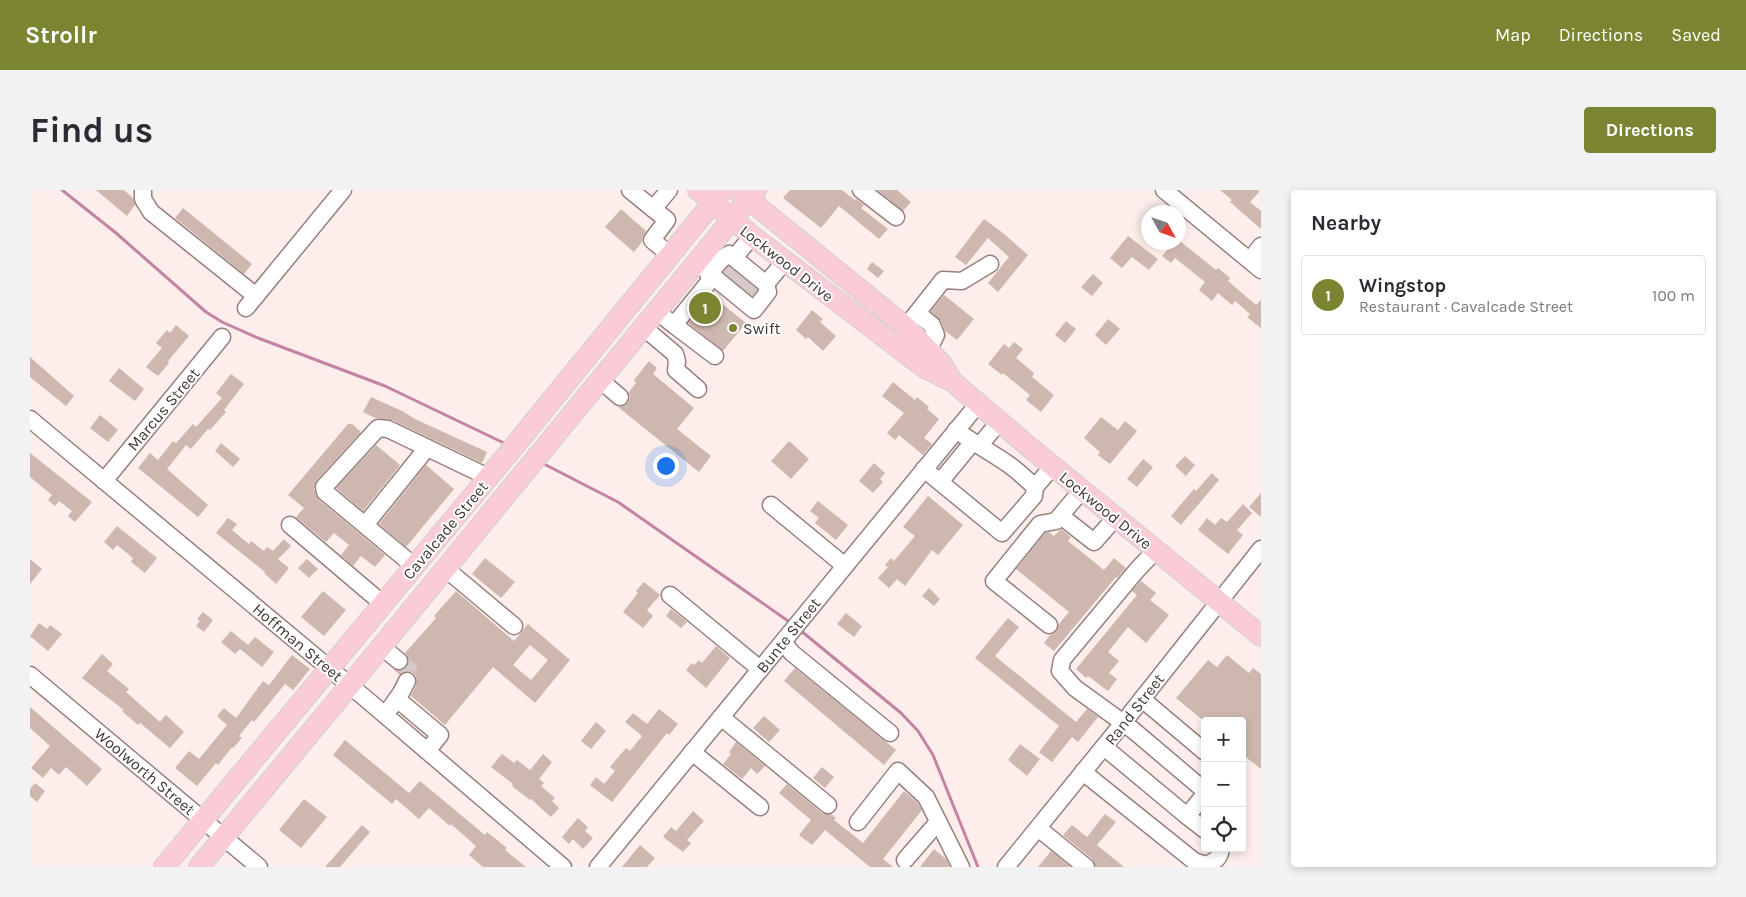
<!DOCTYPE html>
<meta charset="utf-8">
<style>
body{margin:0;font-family:Karla,sans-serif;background:#f2f2f3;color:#2b2b33}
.controls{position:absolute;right:15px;bottom:15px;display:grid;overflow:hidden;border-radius:5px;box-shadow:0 2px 8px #0003}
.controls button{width:45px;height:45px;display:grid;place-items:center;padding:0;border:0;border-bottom:1px solid #e1e1e2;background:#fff;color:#2b2b33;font:25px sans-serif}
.compass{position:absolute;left:1111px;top:15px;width:45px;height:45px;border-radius:50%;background:#fff;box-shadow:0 2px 8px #0003;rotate:130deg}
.you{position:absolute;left:635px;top:275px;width:18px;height:18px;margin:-12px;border:4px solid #fff;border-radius:50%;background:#1a73e8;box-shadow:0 0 0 8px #1a73e833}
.badge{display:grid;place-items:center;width:32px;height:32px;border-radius:50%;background:#7b8430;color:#fff;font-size:16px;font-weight:700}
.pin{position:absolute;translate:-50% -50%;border:2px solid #fff;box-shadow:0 1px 5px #0006}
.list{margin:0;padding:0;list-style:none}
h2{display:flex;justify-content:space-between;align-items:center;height:65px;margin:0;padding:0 20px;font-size:21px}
h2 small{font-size:16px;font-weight:400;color:#7c7c81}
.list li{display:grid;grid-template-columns:32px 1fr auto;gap:15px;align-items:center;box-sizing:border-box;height:80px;margin:0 10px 10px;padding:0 10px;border:1px solid #e1e1e2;border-radius:5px}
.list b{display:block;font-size:19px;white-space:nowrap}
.list p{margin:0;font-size:16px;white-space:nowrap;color:#7c7c81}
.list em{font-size:16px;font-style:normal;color:#7c7c81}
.icon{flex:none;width:28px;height:28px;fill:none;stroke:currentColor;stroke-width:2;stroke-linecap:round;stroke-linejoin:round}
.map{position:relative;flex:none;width:1231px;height:677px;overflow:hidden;border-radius:5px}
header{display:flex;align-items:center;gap:30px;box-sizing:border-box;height:70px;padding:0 25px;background:#7b8430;color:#fff}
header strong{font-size:24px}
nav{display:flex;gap:28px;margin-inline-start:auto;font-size:18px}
.intro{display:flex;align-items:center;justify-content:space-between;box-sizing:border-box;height:120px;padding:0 30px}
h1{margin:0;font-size:35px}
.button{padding:12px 22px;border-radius:5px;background:#7b8430;color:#fff;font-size:18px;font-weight:700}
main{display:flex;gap:30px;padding:0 30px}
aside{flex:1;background:#fff;border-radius:5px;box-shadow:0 2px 8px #0003}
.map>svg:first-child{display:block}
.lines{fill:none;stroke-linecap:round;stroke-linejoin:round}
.stream{stroke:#c284a2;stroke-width:3}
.building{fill:#ceb7ae;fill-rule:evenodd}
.minor-tunnel{stroke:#d7c9c8;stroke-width:16;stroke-dasharray:16 8;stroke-linecap:butt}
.minor-casing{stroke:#98807e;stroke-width:19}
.major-casing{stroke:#d1cfcf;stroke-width:22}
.minor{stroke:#fff;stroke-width:16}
.major{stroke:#facdd6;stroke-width:20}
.poi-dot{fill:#7b8430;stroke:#fff;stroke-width:2}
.labels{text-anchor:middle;stroke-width:4;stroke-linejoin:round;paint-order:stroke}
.street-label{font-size:16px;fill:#413736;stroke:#fff}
.poi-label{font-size:16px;fill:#413736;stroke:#fff;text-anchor:start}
</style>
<header>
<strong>Strollr</strong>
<nav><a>Map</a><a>Directions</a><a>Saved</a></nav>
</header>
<div class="intro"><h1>Find us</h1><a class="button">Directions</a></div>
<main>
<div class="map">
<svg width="1231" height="677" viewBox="0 0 1231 677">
<rect width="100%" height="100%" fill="#fdeeec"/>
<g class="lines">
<!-- stream -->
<g class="stream">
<polyline points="32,0 86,43 176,122 192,132 228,148 355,196 476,254"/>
<polyline points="512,273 588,312 761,433"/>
<polyline points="770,440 871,523 888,541 903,565 948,677"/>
</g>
</g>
<!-- building -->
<g class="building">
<polygon points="66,0 94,0 103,8 105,15 97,26"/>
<polygon points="760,0 812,0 825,10 826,9 834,15 831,18 858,39 849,49 809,16 791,38 753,8"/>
<polygon points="847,0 867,0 881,12 873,21"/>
<polygon points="1190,0 1231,0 1220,12 1231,21 1231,39 1200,12 1202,10"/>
<polygon points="153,18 222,74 214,84 145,28"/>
<polygon points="591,19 616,41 612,48 612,52 604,62 575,37"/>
<polygon points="954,29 973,43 998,65 968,102 958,93 979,67 958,48 936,75 925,67"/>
<polygon points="1098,46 1128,69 1119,80 1102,67 1092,78 1080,68"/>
<polygon points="1144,52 1151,52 1186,80 1188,78 1200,88 1198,91 1226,115 1231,110 1231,138 1217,127 1220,124 1205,111 1202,115 1188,103 1182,111 1169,100 1175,92 1145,68 1141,73 1132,66"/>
<polygon points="842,72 854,81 848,88 837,79"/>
<polygon points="699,77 727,100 722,106 694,82"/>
<polygon points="1063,84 1073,93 1062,106 1051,97"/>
<polygon points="681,105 716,133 693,161 658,133"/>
<polygon points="914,105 944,129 927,150 915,141 911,131 901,121"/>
<polygon points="782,120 793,129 790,132 806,146 793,161 778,147 776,149 766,140"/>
<polygon points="1078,129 1090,139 1076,155 1065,145"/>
<polygon points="1036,131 1046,139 1035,153 1025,145"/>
<polygon points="146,135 159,146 138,171 139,173 128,186 116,177 132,158 126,153 137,140 140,143"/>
<polygon points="984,152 993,159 986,168 1004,183 1002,187 1024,205 1011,222 996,210 1000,205 973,183 972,185 958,174 974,154 979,158"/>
<polygon points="0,167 44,206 36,216 0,187"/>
<polygon points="619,171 627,178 623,184 664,218 647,239 681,266 669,282 588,217 594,216 598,213 600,208 599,202 606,193 604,190"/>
<polygon points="89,178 114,199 105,211 79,191"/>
<polygon points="201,184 214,194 194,220 196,222 180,240 178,239 161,259 156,255 137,279 178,315 168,327 108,278 120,263 128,270 143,251 146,253 163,234 166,237 192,208 186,203"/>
<polygon points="863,192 885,210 887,207 899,217 897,219 909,229 894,248 902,254 893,265 869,245 865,250 857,243 874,223 852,206"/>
<polygon points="341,207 372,221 385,229 457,262 452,273 362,230 345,228 333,222"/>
<polygon points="70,225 88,240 78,252 60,238"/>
<polygon points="1071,227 1088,240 1095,231 1107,241 1080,274 1068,265 1070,262 1054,248"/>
<polygon points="318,234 322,234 331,242 287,290 284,299 289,310 355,365 345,377 331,366 323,376 311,365 319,355 304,343 296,352 266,327 274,318 258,305"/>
<polygon points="759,251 779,269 761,289 741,271"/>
<polygon points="191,253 210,269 203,277 185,261"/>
<polygon points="346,255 370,275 333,321 306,298"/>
<polygon points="0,263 62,312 45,332 38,326 42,321 29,311 25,316 18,310 22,305 0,287"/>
<polygon points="1155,266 1165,275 1156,286 1145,276"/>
<polygon points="1113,269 1123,277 1107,297 1097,289"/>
<polygon points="844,273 855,283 850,289 853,292 843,303 829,291"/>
<polygon points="396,275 424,299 376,357 349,334"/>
<polygon points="1182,283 1189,290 1151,335 1141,326 1164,299 1166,301"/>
<polygon points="1231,303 1231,327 1219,317"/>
<polygon points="898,306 933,335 908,365 902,360 875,396 867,389 859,398 848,388 858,377 855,375 861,368 864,371 885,346 873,337"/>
<polygon points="788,311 818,335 806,350 785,333 789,328 780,321"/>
<polygon points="1213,314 1222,323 1207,340 1213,345 1198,364 1168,340 1177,328 1185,335 1191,328 1197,332"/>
<polygon points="198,328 207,334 202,340 219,354 221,351 234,361 237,357 243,361 254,349 261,356 248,369 259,378 246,394 234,383 235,382 186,343"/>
<polygon points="87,336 127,368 115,383 101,372 103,368 87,355 83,360 74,352"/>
<polygon points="1031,339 1041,347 1038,351 1074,380 1084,368 1096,378 1087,388 1086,387 1024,461 1014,453 1020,445 1026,442 1029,434 1039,422 986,379 1015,343 1019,342 1024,346"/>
<polygon points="455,368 485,392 471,408 442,384"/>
<polygon points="0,369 12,379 0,394"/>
<polygon points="277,369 288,379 279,388 268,378"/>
<polygon points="1111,391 1126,403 1120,410 1139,425 1116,453 1098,437 1078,462 1089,471 1079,483 1087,489 1078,501 1058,486 1056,488 1046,479 1107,405 1102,401"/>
<polygon points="614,392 630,405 617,420 623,426 613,438 593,422 608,403 606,401"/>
<polygon points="899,398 910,409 904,416 892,406"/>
<polygon points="293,401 316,420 294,446 271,427"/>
<path d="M426,401L484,451L498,434L540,470L505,513L463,477L415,535L381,506L386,495V486L382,482L377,481L370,485L363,479L372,480L377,477L378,468L375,463L406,428L404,426ZM500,455L518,470L501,490L483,475Z"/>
<polygon points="641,419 657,432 651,438 636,426"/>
<polygon points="173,422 183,430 174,442 166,436 170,431 167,429"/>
<polygon points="816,423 832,436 824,447 807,434"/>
<polygon points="978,428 989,437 965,466 1046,532 1057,519 1068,527 1048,552 1042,547 1022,572 1009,562 1029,536 945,468"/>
<polygon points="9,433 17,439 20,435 32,444 18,461 0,446"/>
<polygon points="201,441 218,455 225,447 244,462 232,477 210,459 205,464 191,452"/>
<polygon points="686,456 700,468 676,498 656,480 662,473 664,475 669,470 672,473"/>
<polygon points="72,464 83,474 77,481 99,499 96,502 130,532 136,525 154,542 140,558 110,533 108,535 92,521 94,520 52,488"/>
<polygon points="262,465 280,479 263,500 255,494 224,532 222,530 209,546 212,548 203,558 202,557 188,575 186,573 167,596 145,578 159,561 169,569 197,535 187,526 194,518 206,528 233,491 239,495"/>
<polygon points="1197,465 1219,483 1223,478 1231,484 1231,579 1212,564 1212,531 1174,531 1146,508 1178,470 1187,477"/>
<polygon points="765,478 866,560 854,575 754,491"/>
<polygon points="0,517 72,579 57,596 36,577 29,585 21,578 13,588 1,578 20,556 0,538"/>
<polygon points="629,519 648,534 639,545 637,543 582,612 560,595 566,587 574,594 585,581 580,577 596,558 600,561 612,546 595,532 603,523 617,534"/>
<polygon points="734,526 750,540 739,552 723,538"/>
<polygon points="566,532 576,541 561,559 551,551"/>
<polygon points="315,550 379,603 390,591 455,645 457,642 477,658 475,660 496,677 453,677 439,665 446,656 421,634 420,636 399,618 389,629 366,609 362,614 303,565"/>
<polygon points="706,552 735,576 727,584 721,578 712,589 693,574 701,564 699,562"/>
<polygon points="990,554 1010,569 997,586 978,570"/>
<polygon points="472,564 484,573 487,570 500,580 513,564 522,572 509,589 514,593 511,596 525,608 522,611 529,618 521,627 501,609 500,610 482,596 483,594 461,577"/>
<polygon points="792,577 804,587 795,598 783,588"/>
<polygon points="5,593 15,601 7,612 0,606 0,599"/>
<polygon points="757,594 792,623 801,624 806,628 804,630 833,653 874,601 888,613 892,620 853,669 863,677 840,677 795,640 782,655 769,645 781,630 749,603"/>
<polygon points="274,609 297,627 271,658 249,640"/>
<polygon points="663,621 674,631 657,650 661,653 653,662 633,647 641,637 646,641"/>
<polygon points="1075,624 1086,632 1067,655 1094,677 1066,677 1062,669 1033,645 1042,635 1057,647"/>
<polygon points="548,628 558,637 555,641 563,648 553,659 543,649 539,654 532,647"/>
<polygon points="332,635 340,642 310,677 295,677"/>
<polygon points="610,655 625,668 617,677 592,677"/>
<polygon points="904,659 916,669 920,677 890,677"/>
<polygon points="1021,661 1039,676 1039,677 1008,677"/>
</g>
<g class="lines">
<!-- minor-tunnel -->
<g class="minor-tunnel">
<polyline points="698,88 705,79"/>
<polyline points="707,95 714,87"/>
<polyline points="718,104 725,95"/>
<polyline points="369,471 379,479 380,485 377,491"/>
</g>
<defs>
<g id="minor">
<polyline points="113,0 113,9 121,22 226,106"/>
<polyline points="600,0 637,30 622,50 640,65"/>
<polyline points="831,0 866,27"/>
<polyline points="1134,0 1231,80"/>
<polyline points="623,19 639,0"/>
<polyline points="722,46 704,68 736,94 755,71"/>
<polyline points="704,68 699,64 693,68 679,83 724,120 738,102 736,94"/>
<polyline points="1220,70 1231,56"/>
<polyline points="216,118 313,0"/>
<polyline points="626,121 644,135 679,92 679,83 674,78"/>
<polyline points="887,123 902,135 906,145 898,160"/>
<polyline points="644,135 685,166"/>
<polyline points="613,137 645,164 647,171 646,180 668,199"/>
<polyline points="876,137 913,90 932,91 960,74"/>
<polyline points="570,190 590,207"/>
<polyline points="0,229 335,508 533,677"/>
<path d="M926,240C943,253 961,262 978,274C988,281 996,289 1005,297"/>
<polyline points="950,255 969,232"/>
<polyline points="894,279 972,343 1004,306 1005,297 1023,276"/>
<polyline points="74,291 192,147"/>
<polyline points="910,292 942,253"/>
<polyline points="741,315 815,376"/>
<polyline points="1031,326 1064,352 1086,327"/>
<polyline points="260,335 353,414"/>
<polyline points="335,335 397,258"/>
<polyline points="1126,360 1107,380 1032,470 1030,481 1045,498 1103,540 1175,601"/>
<polyline points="384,376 295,302 294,297 348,238 358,239 458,287"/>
<polyline points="416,379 484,436"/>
<polyline points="640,405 730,479"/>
<polyline points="1019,435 964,391 1010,334 1026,331 1052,300"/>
<polyline points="753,452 762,463 860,543"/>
<polyline points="352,457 369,471"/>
<polyline points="0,485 229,677"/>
<polyline points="367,509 410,545 397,561"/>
<polyline points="1112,509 1175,562"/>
<polyline points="361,517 371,503 377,491"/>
<polyline points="691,527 798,615"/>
<polyline points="1074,557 1157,626 1175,604"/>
<polyline points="662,562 730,617"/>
<path d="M1053,582L1164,671L1176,675C1185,671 1190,669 1191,658"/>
<polyline points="1157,626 1175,640"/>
<polyline points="828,632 868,581 896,607 931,677"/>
<polyline points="1008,638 1056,677"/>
<polyline points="875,670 908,632"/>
<polyline points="568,677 948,214"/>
<polyline points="976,677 1093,533 1231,359"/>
</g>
<g id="major">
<polyline points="668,0 722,46 895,178 923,192 998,256 1231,446"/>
<polyline points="707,0 876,137 912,174 922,191"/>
<polyline points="134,677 477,265 693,0"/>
<polyline points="169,677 320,495 726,0"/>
</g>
</defs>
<!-- minor casing -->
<use href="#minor" class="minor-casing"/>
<!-- major casing -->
<use href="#major" class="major-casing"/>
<!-- minor -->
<use href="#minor" class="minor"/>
<!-- major -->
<use href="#major" class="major"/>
</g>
<!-- markers -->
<circle class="poi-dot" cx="703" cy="138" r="5"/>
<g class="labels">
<!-- street labels -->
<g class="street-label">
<text transform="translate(757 73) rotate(38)" y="6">Lockwood Drive</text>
<text transform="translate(133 219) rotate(-50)" y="6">Marcus Street</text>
<text transform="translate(1076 320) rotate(39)" y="6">Lockwood Drive</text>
<text transform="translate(415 340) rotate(-50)" y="6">Cavalcade Street</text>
<text transform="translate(758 445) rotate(-51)" y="6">Bunte Street</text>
<text transform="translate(268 452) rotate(40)" y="6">Hoffman Street</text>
<text transform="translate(1104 519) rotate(-52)" y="6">Rand Street</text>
<text transform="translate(115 581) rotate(40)" y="6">Woolworth Street</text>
</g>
<!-- poi labels -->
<g class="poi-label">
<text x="713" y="144">Swift</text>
</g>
</g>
</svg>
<div class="controls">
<button>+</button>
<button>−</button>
<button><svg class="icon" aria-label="locate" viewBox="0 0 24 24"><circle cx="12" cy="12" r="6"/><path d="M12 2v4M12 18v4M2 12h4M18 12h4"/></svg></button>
</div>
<svg class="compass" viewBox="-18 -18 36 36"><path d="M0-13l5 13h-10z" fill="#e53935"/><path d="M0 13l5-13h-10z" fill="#7c7c81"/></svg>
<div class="you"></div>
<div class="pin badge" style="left:675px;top:118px">1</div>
</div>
<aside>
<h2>Nearby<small></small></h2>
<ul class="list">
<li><span class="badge">1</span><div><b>Wingstop</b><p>Restaurant · Cavalcade Street</p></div><em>100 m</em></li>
</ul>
</aside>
</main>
